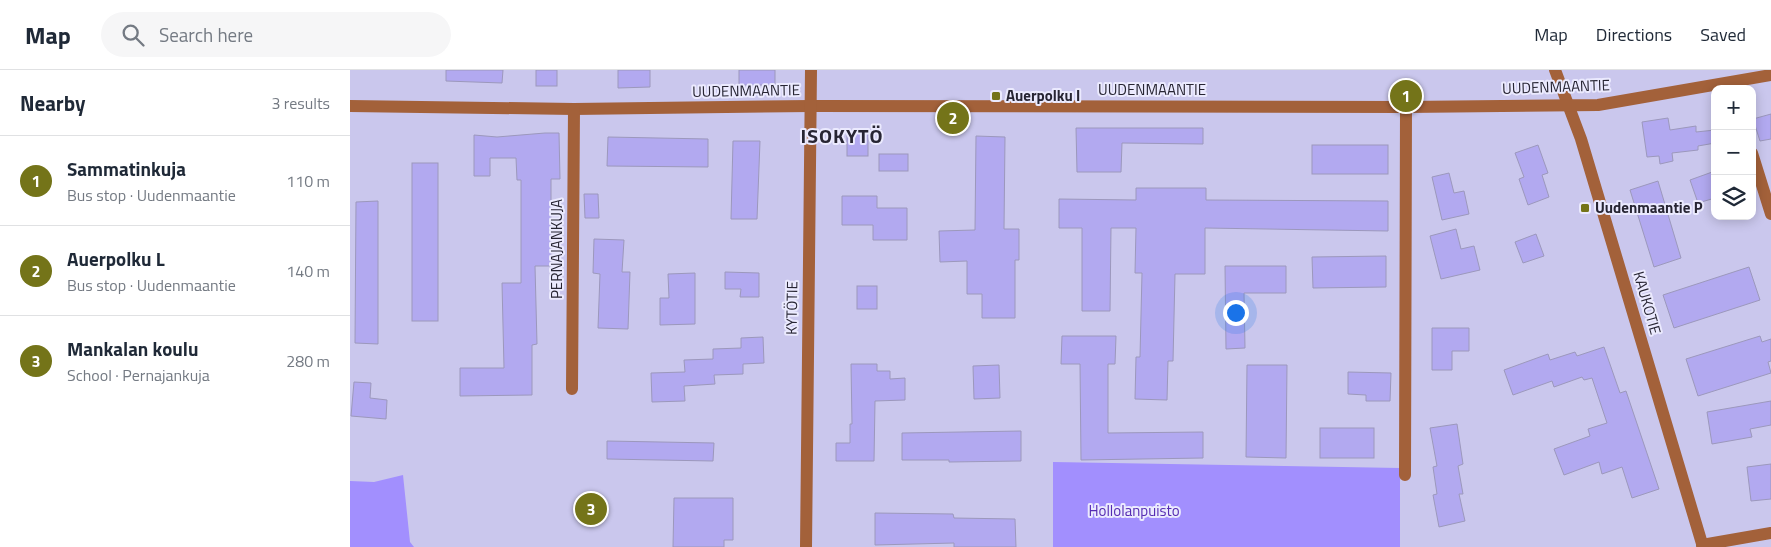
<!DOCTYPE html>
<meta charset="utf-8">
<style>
body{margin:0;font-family:"Titillium Web",sans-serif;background:#f6f6f7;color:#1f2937}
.controls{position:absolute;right:15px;top:15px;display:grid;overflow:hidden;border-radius:10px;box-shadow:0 2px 12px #0003}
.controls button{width:45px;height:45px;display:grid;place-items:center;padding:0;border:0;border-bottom:1px solid #e0e1e3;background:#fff;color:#1f2937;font:25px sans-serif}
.you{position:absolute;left:885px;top:242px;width:18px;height:18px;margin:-12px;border:4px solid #fff;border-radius:50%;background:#1a73e8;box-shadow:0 0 0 8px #1a73e833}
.badge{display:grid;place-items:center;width:32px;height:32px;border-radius:50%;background:#747419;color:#fff;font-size:16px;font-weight:700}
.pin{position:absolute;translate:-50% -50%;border:2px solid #fff;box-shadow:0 1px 5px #0006}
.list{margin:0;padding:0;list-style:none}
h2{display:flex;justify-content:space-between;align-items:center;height:65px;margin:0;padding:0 20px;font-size:21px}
h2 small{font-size:16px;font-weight:400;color:#747a83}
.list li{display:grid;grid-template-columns:32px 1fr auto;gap:15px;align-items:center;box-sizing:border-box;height:90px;padding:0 20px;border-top:1px solid #e0e1e3}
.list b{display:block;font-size:19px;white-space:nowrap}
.list p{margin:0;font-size:16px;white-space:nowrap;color:#747a83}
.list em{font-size:16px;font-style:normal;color:#747a83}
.icon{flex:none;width:28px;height:28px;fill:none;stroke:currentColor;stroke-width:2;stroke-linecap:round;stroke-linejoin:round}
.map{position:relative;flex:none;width:1421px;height:477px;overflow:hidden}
header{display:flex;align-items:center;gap:30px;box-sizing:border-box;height:70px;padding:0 25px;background:#fff;border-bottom:1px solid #e0e1e3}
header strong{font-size:24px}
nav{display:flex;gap:28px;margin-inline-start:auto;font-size:18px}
.search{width:350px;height:45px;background:#f6f6f7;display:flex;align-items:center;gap:12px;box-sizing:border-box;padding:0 18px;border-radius:28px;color:#747a83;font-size:19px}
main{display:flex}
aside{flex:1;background:#fff}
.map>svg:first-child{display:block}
.green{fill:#a28ffe}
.building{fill:#b2a9f0;stroke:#9c98bc}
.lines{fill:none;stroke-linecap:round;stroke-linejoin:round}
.minor{stroke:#a3613a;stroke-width:12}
.poi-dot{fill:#747419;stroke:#ebeafe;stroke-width:2}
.labels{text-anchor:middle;stroke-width:4;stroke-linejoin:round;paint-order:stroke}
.street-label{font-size:15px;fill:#272533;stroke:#ebeafe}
.poi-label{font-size:15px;font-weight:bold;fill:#272533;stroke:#ebeafe;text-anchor:start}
.park-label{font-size:15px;fill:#552bb2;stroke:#ebeafe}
.district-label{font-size:20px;font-weight:bold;letter-spacing:1px;fill:#272533;stroke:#ebeafe}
</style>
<header>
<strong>Map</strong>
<div class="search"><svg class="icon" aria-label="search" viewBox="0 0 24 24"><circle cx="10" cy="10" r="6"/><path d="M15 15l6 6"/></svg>Search here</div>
<nav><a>Map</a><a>Directions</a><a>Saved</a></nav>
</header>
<main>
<aside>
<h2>Nearby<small>3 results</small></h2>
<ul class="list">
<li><span class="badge">1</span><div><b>Sammatinkuja</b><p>Bus stop · Uudenmaantie</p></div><em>110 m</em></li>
<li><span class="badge">2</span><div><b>Auerpolku L</b><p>Bus stop · Uudenmaantie</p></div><em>140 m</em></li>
<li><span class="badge">3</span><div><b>Mankalan koulu</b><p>School · Pernajankuja</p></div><em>280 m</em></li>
</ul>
</aside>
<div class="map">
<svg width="1421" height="477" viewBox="0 0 1421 477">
<rect width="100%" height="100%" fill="#cac7ed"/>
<!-- green -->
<g class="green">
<polygon points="703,392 1050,398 1050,477 703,477"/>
<polygon points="53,405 60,472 64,477 0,477 0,411 24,412"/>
</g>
<!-- building -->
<g class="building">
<polygon points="96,0 153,0 152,13 96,11"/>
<rect x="186" y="0" width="21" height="16"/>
<polygon points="268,0 300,0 300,17 268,18"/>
<rect x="389" y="0" width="36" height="15"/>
<polygon points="1421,44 1421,69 1410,71 1403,49"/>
<polygon points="1318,48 1320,60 1346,56 1346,62 1365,60 1365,73 1348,76 1348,80 1322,83 1323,91 1310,94 1309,86 1297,87 1292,52"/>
<polygon points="726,58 853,58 853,74 772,73 771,102 727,102"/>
<rect x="497" y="61" width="21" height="25"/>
<polygon points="195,63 209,63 210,109 201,109 201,196 185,196 187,274 182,275 182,325 110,326 110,298 154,298 152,213 171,213 171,110 167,110 166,88 140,88 140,106 124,106 124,65 147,67"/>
<polygon points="626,66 655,67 654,159 669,159 669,190 665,190 665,248 632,248 632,224 617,224 617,191 590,192 589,161 625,160"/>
<polygon points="258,67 358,69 358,97 257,96"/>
<polygon points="383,71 410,71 407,149 381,149"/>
<rect x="962" y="75" width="76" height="29"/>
<polygon points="1188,75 1198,103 1192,105 1199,127 1178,135 1169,109 1174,107 1165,83"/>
<rect x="529" y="84" width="29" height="17"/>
<rect x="62" y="93" width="26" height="158"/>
<polygon points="1365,101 1365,128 1348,133 1340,110"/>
<polygon points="1099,103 1104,123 1114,121 1119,144 1092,150 1082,107"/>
<polygon points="1308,111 1331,188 1304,197 1280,120"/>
<polygon points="786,118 856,118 856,130 1038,131 1038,161 855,158 855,204 825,204 823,291 818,291 817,330 785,329 786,287 790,287 792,203 785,203 786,158 761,158 760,241 732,241 732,158 709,158 709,129 786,130"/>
<polygon points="234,124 248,124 249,148 235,148"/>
<polygon points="492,126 527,126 527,138 557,138 557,170 523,170 523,155 492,155"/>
<polygon points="28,131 28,274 5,273 6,132"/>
<polygon points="1106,159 1111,179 1124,176 1130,200 1091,209 1080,166"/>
<polygon points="1186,164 1194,186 1173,193 1165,172"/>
<polygon points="244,169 274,170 272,202 280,202 278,259 248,258 250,204 243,203"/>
<polygon points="1036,186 1036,217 963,218 962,187"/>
<polygon points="875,196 936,196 936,223 894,223 895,278 876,279"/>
<polygon points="1399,197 1410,230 1324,258 1313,225"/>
<polygon points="375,202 409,203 409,227 390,227 391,219 375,219"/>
<polygon points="345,203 345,254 310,255 310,228 319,228 318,204"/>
<rect x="507" y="216" width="20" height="23"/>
<polygon points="1082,258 1119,258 1119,281 1102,281 1102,300 1082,300"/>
<polygon points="712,266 766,266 765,294 758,294 758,363 853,362 853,388 731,390 730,294 711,294"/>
<polygon points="1410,266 1412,272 1421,269 1421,291 1418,292 1421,303 1348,326 1336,289"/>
<polygon points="413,267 414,293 393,294 393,304 364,305 365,314 334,316 335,331 302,332 301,303 335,302 334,290 363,289 363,279 391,278 391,268"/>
<polygon points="1254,277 1270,323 1276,321 1309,419 1282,428 1272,397 1252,404 1249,392 1214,405 1204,379 1240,366 1238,359 1257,353 1242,308 1234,310 1232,307 1204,317 1202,311 1163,325 1154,300 1198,284 1200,290 1225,282 1227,286"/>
<polygon points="501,294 527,294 527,301 540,301 540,309 555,308 555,330 525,331 524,391 486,391 486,373 500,373 500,354 502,354"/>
<polygon points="649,295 650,328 624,329 623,296"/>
<polygon points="897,295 937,295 936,388 896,387"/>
<polygon points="998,302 1041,303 1040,331 1016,331 1016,325 998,324"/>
<polygon points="4,312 21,313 20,328 37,330 36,349 1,346"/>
<polygon points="1421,331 1421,355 1400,359 1402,367 1362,374 1357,342"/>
<polygon points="1107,354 1113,394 1108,396 1113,424 1109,424 1115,451 1089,457 1083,425 1087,424 1083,397 1087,396 1080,358"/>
<rect x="970" y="358" width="54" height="30"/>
<polygon points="671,361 671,391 599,392 599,390 552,390 552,363"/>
<polygon points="257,371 364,373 363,391 257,389"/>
<polygon points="1421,394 1421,429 1401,431 1397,397"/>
<polygon points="324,428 383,428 383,470 374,470 374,477 323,477"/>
<polygon points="525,443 603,444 604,448 665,449 666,477 604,477 604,473 525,475"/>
</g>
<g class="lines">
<!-- minor -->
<g class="minor">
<polyline points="1205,0 1231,69 1353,477"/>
<polyline points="0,36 224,39 461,36 1056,37 1248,35 1421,5"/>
<polyline points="1402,83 1421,144"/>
<polyline points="222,319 224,39"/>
<polyline points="1055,405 1056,37"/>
<polyline points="1352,475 1421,463"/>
<polyline points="456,477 461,0"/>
</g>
</g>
<!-- markers -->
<g class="poi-dot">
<rect x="641" y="21" width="10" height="10" rx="2.5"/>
<rect x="1230" y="133" width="10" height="10" rx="2.5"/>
</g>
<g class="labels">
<!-- street labels -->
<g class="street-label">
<text transform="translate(1206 17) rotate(-2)" y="5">UUDENMAANTIE</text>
<text x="802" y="25">UUDENMAANTIE</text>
<text transform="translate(396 21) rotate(-1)" y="5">UUDENMAANTIE</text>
<text transform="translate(207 179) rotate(-90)" y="5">PERNAJANKUJA</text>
<text transform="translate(1297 233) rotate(74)" y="5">KAUKOTIE</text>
<text transform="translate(442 238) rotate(-89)" y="5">KYTÖTIE</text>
</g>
<!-- poi labels -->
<g class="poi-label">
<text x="656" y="31">Auerpolku I</text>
<text x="1245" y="143">Uudenmaantie P</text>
</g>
<!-- park labels -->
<g class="park-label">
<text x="784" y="446">Hollolanpuisto</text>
</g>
<!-- district labels -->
<g class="district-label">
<text x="492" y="73">ISOKYTÖ</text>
</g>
</g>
</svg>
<div class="controls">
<button>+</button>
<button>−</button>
<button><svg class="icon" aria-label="layers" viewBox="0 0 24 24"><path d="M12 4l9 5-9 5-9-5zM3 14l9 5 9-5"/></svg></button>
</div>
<div class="you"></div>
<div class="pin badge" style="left:1056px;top:26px">1</div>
<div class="pin badge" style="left:603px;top:48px">2</div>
<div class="pin badge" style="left:241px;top:439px">3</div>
</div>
</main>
